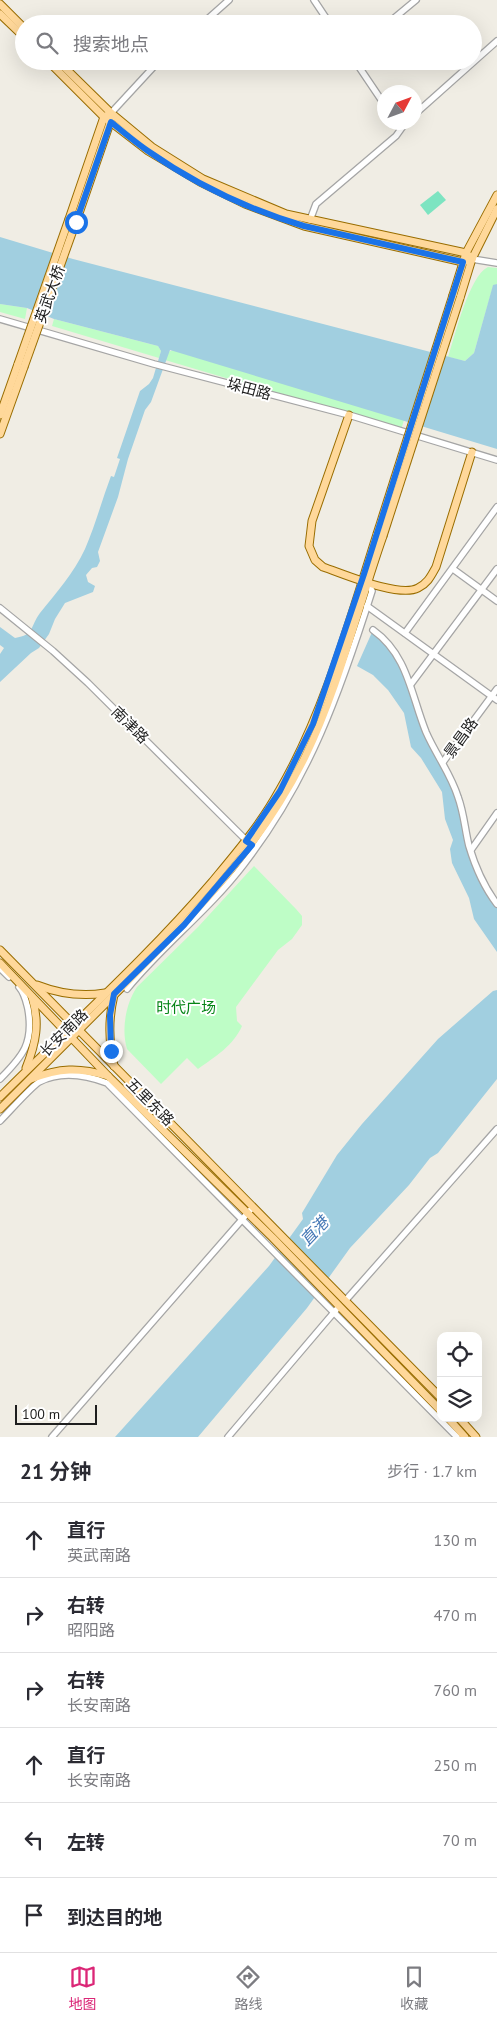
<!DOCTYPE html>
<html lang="zh">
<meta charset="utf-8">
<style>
body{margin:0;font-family:"PT Sans","Noto Sans SC",sans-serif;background:#f7f7f7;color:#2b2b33}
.controls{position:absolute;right:15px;bottom:15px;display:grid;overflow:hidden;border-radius:10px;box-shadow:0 5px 20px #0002}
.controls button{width:45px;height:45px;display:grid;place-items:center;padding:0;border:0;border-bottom:1px solid #e1e1e2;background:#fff;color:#2b2b33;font:25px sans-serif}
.compass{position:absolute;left:377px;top:85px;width:45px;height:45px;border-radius:50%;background:#fff;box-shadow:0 5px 20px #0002;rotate:49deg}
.scale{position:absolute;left:15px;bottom:12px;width:82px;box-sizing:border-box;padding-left:5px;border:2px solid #1e1e1e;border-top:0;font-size:14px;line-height:18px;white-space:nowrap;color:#1e1e1e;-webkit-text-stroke:4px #fff;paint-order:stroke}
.stop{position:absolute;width:15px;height:15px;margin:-11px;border:4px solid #1a73e8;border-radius:50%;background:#fff}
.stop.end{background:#1a73e8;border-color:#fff;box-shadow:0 1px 5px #0008}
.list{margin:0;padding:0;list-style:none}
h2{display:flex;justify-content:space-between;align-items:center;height:65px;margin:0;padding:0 20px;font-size:21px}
h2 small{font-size:16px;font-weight:400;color:#7c7c81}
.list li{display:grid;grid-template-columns:32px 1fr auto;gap:15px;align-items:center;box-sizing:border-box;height:75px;padding:0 20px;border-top:1px solid #e1e1e2}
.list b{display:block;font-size:19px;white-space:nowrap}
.list p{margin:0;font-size:16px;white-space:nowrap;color:#7c7c81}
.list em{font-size:16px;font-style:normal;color:#7c7c81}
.icon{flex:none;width:28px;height:28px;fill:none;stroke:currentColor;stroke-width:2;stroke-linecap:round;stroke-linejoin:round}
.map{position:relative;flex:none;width:497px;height:1437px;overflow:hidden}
.search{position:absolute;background:#fff;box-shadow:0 5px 20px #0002;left:15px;right:15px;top:15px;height:55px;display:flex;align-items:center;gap:12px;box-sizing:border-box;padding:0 18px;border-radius:28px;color:#7c7c81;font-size:19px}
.sheet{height:515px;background:#fff}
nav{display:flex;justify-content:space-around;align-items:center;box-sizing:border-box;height:70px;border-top:1px solid #e1e1e2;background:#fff;font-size:14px;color:#7c7c81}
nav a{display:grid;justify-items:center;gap:2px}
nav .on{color:#db2777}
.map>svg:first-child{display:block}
.park{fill:#befdc6}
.pitch{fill:#7de4c1}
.water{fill:#a1cfe0}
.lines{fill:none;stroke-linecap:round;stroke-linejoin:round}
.minor-casing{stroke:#a5a5a5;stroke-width:8}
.major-casing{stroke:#996d00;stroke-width:9}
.minor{stroke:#fff;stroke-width:5.5}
.major{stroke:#ffd89a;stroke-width:7}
.major-bridge-casing{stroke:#996d00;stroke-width:9;stroke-linecap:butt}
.major-bridge{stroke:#ffd89a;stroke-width:7}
.route{stroke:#1a73e8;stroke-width:6}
.labels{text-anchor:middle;stroke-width:4;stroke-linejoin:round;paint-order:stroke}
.street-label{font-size:15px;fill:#1e1e1e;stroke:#fff}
.park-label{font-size:15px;fill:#048415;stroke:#fff}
.water-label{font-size:16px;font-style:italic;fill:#4477b5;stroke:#fff}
</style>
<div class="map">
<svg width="497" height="1437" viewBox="0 0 497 1437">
<rect width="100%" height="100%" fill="#f0ede4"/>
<!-- park -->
<g class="park">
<path d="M488,267L497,268V284L493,286L474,353L465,361L448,357C455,336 469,276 488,267Z"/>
<polygon points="0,304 27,308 25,319 0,312"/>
<polygon points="54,319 158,346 161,351 159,358 52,326"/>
<polygon points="173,350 404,420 401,430 165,360 168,352"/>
<path d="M254,866L296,909L302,916V925L292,939L278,950L236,1007L237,1021L242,1026C233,1046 216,1056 198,1069L187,1058L161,1084L127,1049C121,1029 126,1003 137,987L198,927Z"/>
</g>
<!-- pitch -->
<polygon class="pitch" points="438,191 446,200 428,215 420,205"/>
<!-- water -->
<g class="water">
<path d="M0,237L73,259L465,361L474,353L493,285L497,284V449L170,350L151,402L145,410L128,459L118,497L98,552L100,561L97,567L92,568L86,575L88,582L95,586L93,592L65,603L55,619L49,634L39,648L31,653L0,682V654L4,648L0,645V627L15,638C35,635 30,626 40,613C56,593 74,573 85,549C95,526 102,500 111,476L114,477L120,459L117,458L140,391L149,384L153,378L161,351L158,346L54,319L27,308L0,304Z"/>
<polygon points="373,630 385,638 404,669 426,732 450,774 469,847 483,883 497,904 497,952 474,919 469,898 452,863 450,849 453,840 445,819 442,792 421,758 411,747 404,713 388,690 373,675 357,666"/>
<polygon points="497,990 497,1079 438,1153 430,1158 409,1185 350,1248 307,1308 198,1437 115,1437 269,1266 303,1219 302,1213 337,1155 362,1124 438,1039 493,991"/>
</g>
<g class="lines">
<defs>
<g id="minor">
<polyline points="314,0 330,24"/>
<polyline points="202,24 229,0"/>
<polyline points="387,24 416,0"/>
<polyline points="355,61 384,104"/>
<polyline points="111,113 159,61"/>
<polyline points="414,115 497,41"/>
<polyline points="310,220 316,204 396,136 406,122"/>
<polyline points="472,259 497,263"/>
<polyline points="0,319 154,364 349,415 497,460"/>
<polyline points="453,569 497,601"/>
<polyline points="367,606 497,700"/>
<polyline points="0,608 53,651 88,683 248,842"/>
<path d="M373,630C408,655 411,695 426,732C436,755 451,774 458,797C464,813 465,830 469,846C475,866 484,887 497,904"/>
<polyline points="405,633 497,507"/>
<polyline points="411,684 497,569"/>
<polyline points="443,762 497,689"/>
<polyline points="471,850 497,813"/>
<polyline points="0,968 9,977"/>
<path d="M127,989C163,945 209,910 244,864C309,780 340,692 372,591L367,581"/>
<path d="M0,1079C23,1056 34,1043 28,1009C26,1001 25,994 19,987"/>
<path d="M0,1121C9,1112 30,1088 39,1082C60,1071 86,1075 107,1083L457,1437"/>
<polyline points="345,1301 497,1129"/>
<polyline points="52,1437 253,1207"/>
<polyline points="228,1437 336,1310"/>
</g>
<g id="major">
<polyline points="0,4 24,28"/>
<polyline points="0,14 24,37"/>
<polyline points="48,61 104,117 148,151 200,182 245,204 304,226 463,262 472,259"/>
<polyline points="58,61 111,113 152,147 203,179 286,214 466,253 472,259"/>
<polyline points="69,219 104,117 108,115"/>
<polyline points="76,222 111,120"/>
<polyline points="453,295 466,253 497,195"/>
<polyline points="460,298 472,259 497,209"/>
<polyline points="0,415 18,364"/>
<path d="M349,415L312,521L309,546L315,560L323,567C344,574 399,598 418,588C428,583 431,576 436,567L472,452"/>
<polyline points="0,434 24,367"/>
<polyline points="0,950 441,1398"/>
<polyline points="0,963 109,1077 273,1238 441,1411"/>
<path d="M37,985C60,994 81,997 105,993"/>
<path d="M114,995C108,1020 109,1041 114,1066"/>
<path d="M26,1068C36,1043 40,1023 32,997"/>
<path d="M31,1079C59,1068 79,1067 108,1076"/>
<path d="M0,1097C71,1026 147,958 212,882C236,853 261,824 279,791C324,714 350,619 377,534"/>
<path d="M0,1109C41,1068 82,1027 123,986C194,915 260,848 305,757C339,687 357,610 383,536"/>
<polyline points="448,1418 465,1437"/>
<polyline points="459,1418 476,1437"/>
</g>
</defs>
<!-- minor casing -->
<use href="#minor" class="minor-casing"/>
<!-- major casing -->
<use href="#major" class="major-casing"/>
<!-- minor -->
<use href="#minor" class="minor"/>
<!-- major -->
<use href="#major" class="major"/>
<defs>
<g id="major-bridge">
<polyline points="18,364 69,219"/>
<polyline points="24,367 76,222"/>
<polyline points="377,534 453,295"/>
<polyline points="383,536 460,298"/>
</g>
</defs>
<!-- major-bridge casing -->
<use href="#major-bridge" class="major-bridge-casing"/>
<!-- major-bridge -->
<use href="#major-bridge" class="major-bridge"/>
</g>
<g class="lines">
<!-- route -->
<path class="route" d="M76,222L111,122C123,132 135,142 148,151C195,184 250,210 304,226L463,262L364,574L313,724L280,791L246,841L252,845L184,925L114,994L110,1015L111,1051"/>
</g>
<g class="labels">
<!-- street labels -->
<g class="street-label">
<text transform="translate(50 294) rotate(-70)" y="5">英武大桥</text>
<text transform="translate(249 389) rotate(15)" y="5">垛田路</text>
<text transform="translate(130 725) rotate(45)" y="5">南津路</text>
<text transform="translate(461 738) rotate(-54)" y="5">景昌路</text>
<text transform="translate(64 1033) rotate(-45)" y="5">长安南路</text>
<text transform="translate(150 1102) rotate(45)" y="5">五里东路</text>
</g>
<!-- park labels -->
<g class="park-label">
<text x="186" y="1013">时代广场</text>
</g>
<!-- water labels -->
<g class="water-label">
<text transform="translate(314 1231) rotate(-47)" y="6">直港</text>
</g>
</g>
</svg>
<div class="controls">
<button><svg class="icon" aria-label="locate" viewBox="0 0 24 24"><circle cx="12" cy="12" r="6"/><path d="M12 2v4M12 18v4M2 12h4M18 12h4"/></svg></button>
<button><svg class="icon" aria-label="layers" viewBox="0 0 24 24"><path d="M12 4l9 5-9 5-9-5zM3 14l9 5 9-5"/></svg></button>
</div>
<svg class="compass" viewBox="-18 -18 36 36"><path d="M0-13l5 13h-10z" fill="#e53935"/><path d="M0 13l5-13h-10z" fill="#7c7c81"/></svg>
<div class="scale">100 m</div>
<div class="stop" style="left:76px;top:222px"></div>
<div class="stop end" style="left:111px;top:1051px"></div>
<div class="search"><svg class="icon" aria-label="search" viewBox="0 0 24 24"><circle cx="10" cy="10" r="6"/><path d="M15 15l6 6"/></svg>搜索地点</div>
</div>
<section class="sheet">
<h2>21 分钟<small>步行 · 1.7 km</small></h2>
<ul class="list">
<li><svg class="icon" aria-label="ahead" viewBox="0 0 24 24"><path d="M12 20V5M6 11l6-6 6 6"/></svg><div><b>直行</b><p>英武南路</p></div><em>130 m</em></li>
<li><svg class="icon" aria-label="right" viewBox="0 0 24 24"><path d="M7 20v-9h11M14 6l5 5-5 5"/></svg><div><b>右转</b><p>昭阳路</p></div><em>470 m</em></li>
<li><svg class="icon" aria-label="right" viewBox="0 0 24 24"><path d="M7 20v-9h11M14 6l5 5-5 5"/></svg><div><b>右转</b><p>长安南路</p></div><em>760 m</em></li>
<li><svg class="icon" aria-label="ahead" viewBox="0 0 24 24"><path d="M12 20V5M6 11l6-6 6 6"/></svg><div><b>直行</b><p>长安南路</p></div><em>250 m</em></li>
<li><svg class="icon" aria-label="left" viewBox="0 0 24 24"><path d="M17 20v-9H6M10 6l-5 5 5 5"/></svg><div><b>左转</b></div><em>70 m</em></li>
<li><svg class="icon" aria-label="arrive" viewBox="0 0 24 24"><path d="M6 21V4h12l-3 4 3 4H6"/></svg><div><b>到达目的地</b></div></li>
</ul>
</section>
<nav>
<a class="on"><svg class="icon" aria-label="map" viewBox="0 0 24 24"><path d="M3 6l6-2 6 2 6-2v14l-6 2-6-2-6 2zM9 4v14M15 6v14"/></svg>地图</a>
<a><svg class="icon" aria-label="directions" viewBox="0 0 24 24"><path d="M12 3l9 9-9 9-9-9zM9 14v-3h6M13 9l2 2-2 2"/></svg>路线</a>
<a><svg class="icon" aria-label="saved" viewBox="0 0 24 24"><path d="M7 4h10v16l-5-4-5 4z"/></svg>收藏</a>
</nav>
